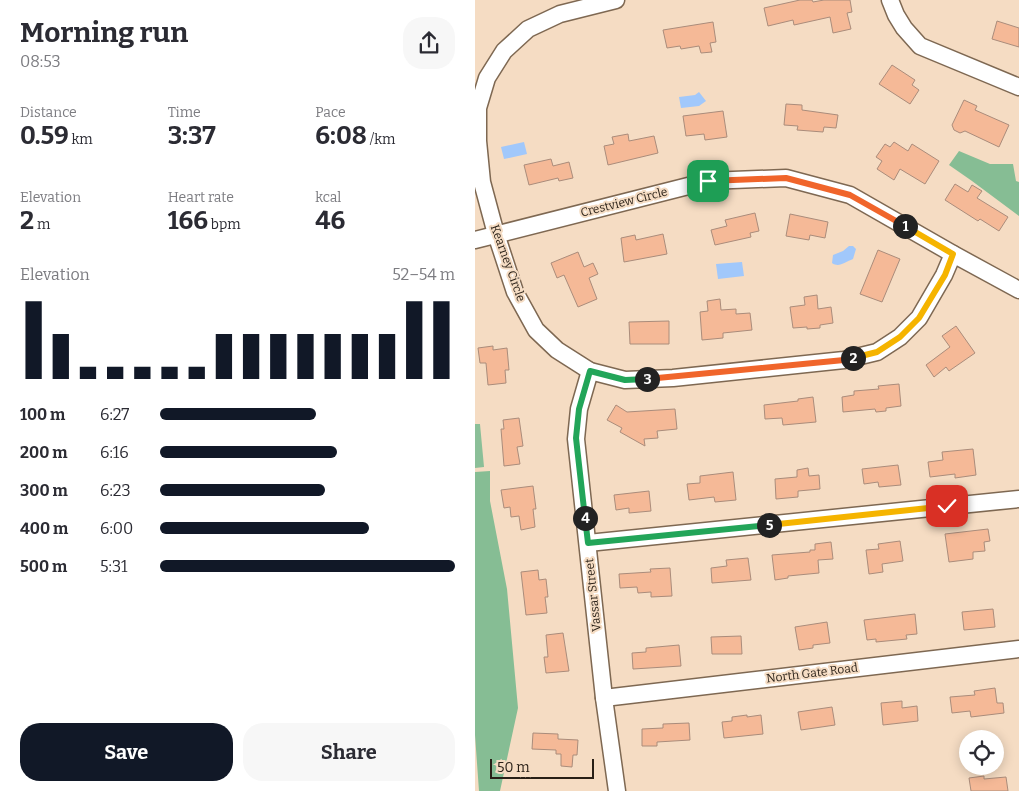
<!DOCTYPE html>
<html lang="en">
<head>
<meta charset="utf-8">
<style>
	:root { --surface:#fff; --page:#f7f7f7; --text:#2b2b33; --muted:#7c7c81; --accent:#111827 }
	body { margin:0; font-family:Bitter,serif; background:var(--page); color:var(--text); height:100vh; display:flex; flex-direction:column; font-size:19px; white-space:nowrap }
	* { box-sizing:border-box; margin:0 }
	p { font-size:16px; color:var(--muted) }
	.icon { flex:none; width:28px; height:28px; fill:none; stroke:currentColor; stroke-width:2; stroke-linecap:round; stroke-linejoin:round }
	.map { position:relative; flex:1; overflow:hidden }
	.sheet { display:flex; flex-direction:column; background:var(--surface); width:475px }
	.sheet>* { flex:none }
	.buttons { position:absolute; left:484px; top:730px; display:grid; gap:10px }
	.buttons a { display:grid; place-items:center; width:45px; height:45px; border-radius:50%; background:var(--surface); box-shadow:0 2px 12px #0003; font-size:25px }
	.scale { position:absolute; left:15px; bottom:12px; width:104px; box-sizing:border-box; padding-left:5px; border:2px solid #281f16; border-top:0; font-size:14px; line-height:18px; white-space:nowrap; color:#281f16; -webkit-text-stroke:4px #f5dcc3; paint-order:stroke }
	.pin { position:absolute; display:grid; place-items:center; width:42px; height:42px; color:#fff; margin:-21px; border-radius:10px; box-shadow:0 2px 8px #0006 }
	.km { position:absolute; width:25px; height:25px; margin:-12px; border-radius:50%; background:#222; color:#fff; font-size:14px; line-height:25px; text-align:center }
	.round { display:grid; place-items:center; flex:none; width:52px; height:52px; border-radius:20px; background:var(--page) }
	.overview { display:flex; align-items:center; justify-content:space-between; height:85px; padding:0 20px }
	h1 { font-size:28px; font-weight:700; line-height:38px }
	.figures { display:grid; grid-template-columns:repeat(3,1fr); gap:8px; height:85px; padding:5px 20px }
	.figures div { display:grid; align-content:center }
	.figures b { font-size:25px; font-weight:700 }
	.figures small { font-size:14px; font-weight:400 }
	.figures p { font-size:14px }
	.chart { height:140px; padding:10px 20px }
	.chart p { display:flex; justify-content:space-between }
	.chart svg { width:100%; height:90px; margin-top:5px; stroke:var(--accent); stroke-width:6 }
	.cta { display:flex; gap:10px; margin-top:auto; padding:10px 20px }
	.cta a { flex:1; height:58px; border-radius:20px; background:var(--accent); color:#fff; font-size:20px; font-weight:700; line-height:58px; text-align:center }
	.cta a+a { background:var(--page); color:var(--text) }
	ul { padding:0 20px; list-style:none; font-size:16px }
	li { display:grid; grid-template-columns:80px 60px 1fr; align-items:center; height:38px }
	li i { height:12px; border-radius:6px; background:var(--accent) }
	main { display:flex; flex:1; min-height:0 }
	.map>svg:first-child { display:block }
</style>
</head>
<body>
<main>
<section class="sheet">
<div class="overview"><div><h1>Morning run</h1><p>08:53</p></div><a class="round"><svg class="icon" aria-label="share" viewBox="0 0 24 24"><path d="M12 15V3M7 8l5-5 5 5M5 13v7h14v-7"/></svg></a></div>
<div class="figures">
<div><p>Distance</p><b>0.59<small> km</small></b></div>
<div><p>Time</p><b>3:37</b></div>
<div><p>Pace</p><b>6:08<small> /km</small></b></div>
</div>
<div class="figures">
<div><p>Elevation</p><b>2<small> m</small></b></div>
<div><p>Heart rate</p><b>166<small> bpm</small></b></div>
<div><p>kcal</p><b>46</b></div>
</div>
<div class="chart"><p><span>Elevation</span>52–54 m</p>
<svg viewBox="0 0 160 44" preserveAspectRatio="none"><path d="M5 44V6M15 44V22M25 44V38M35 44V38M45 44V38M55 44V38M65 44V38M75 44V22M85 44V22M95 44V22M105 44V22M115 44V22M125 44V22M135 44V22M145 44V6M155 44V6"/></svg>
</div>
<ul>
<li><b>100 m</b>6:27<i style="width:53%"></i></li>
<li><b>200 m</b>6:16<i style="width:60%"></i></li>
<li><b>300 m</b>6:23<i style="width:56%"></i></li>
<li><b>400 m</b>6:00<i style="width:71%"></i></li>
<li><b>500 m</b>5:31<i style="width:100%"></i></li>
</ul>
<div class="cta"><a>Save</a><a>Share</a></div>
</section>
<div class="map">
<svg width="544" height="791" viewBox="0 0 544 791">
	<rect width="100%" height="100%" fill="#f5dcc3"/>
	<path fill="#8bbf98" d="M0,424H5L9,467L0,468Z"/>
	<g fill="#86bd94">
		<path d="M484,151L515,164H538L541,181L544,182V216L497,181L474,165Z"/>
		<path d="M15,471V501L32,589L43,708L25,791H4L0,735V472Z"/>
	</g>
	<g fill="#a1c8fb">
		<path d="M224,92L231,101L224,106L206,108L204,97L220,95Z"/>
		<path d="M49,142L52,154L29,159L26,147Z"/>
		<path d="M374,246H378L381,249L378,259C370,262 364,268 357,263L358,255L368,251Z"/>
		<path d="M267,262L269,276L243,279L241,264Z"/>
	</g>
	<g fill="#f5b997" stroke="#aa8c7b">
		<path d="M325,0H337L338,2L349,0H375L377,12L372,13L376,29L358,33L355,17L319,25L318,20L293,26L289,8Z"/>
		<path d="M522,21L544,28V47L517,39Z"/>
		<path d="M238,22L241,42L235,43L237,52L226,53L224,46L206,49L205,46L192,48L188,30Z"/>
		<path d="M417,65L440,80L437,85L444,90L435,104L404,84Z"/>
		<path d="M489,100L502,106L500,110L534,125L524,147L490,131L485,133L479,130L477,125Z"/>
		<path d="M311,104L327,105V110L363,115L361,128L349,127L348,132L322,130L323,126L309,125Z"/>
		<path d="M248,111L252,137L230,140L229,134L211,136L208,116Z"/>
		<path d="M153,134L154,141L179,136L183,153L133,165L129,146L139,144L137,137Z"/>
		<path d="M419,142L433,151L437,144L464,161L450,184L425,169L419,180L402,169L407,161L401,157L410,144L415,147Z"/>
		<path d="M76,159L78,166L94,162L98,178L84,181L83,178L54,185L49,165Z"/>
		<path d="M480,184L493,192L497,185L507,191L502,198L533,217L524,231L505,219L503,221L470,200Z"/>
		<path d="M280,213L284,231L275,233L276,237L240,245L236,230L252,226L250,220Z"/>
		<path d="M315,214L353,222L350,238L335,235L334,240L311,236Z"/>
		<path d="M188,234L192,254L149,262L146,238L160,235L161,240Z"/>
		<path d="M403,250L425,259L407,302L385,294Z"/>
		<path d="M103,252L109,267L118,263L123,274L114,278L122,299L103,307L89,275L82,278L76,263Z"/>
		<path d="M342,295L343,309L356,307L358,323L345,325V328L332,329V327L318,328L315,307L330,305L329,297Z"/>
		<path d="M245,299L246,310L261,309V314L275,313L277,330L248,333V338L227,340L225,312L233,311L232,301Z"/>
		<path d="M194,321V344H155L154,322Z"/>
		<path d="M481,326L500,353L474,371L471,367L459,377L451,365L475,347L467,336Z"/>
		<path d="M18,346V350L32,348L34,370H30L31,383L13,385L11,363H5L3,348Z"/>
		<path d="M424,384L426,406L411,408V411L401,412L400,409L368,412L367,397L379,395V391L404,389L403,386Z"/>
		<path d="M338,397L341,422L308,425L307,418L290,419L289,405L323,401V399Z"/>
		<path d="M141,405L152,412L200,409L202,429L182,431L183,438L169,439L170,446L145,432L147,428L132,420Z"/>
		<path d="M44,418L48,446L42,447L45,464L29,466L26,429H29L28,420Z"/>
		<path d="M498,449L501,475L480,478V474L455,477L453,462L468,460L467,452Z"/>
		<path d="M423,465L426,485L404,487L403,482L389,484L387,469Z"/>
		<path d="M333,468L334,476L344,475L345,489L323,491V497L301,499L300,479L322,477V470Z"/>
		<path d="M258,472L261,500L240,502L239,497L214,500L212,484L225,483V476Z"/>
		<path d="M58,486L61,509H58L60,527L46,530L44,516L36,517L35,507L29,508L26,490Z"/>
		<path d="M174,491L176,511L154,513V508L141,510L139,495Z"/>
		<path d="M513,529L515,541L509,542L510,551L498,552V559L474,562L470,534Z"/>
		<path d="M425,541L428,561L407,564L408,572L394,574L391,550L404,549L403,544Z"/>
		<path d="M356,542L358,559L343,560L344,573L313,576V578L300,580L297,555L335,552V550H340V544Z"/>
		<path d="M273,558L276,580L237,583L236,568L252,566L251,560Z"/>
		<path d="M195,568L197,596L176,597V592L163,593L162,587L145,588L144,574L176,572L175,569Z"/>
		<path d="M63,570L64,580L71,579L73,597H70L72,613L51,615L46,572Z"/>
		<path d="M518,609L520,627L489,630L487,612Z"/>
		<path d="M440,614L442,634L431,635L432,639L401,642V639L392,640L389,620Z"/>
		<path d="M352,622L355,643L338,645V648L324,650L320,627Z"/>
		<path d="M88,633L94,671L71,673L69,657H73L71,635Z"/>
		<path d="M266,636L267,654H237L236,637Z"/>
		<path d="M204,645L206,666L158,669L157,653L171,652V648Z"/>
		<path d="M520,688L522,703H528L529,713L496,717L495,711L477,713L475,697L500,695L499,691Z"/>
		<path d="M427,701V708L442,706L443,721L408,725L406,703Z"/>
		<path d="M357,707L360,725L326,730L323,712Z"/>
		<path d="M272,715V717L286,715L288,734L249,738L247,722L257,721V717Z"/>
		<path d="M214,723L215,740L182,742V746H167V729L188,728V724Z"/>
		<path d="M58,733L83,734V739L103,740L102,755H98L97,767L86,766V754H81V750L57,749Z"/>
		<path d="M509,776V779L531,777L533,791H496L494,778Z"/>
	</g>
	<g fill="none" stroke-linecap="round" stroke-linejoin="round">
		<defs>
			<g id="street">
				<path d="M141,0L85,14L53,29L29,51L12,78L3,108V141L7,182L21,234L40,292L61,330L82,350L115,371L150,380L198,378L369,360L402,352L425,337L444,318L469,275L478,254"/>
				<path d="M415,0L421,15L429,28L445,46L544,87"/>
				<path d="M0,240L233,181L311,178L375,195L478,254L544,290"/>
				<path d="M115,371L104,409L101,439L129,698L142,791"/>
				<path d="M113,543L544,499"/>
				<path d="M129,698L544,649"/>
			</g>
		</defs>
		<use href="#street" stroke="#7e6852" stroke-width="19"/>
		<use href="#street" stroke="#fff" stroke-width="16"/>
	</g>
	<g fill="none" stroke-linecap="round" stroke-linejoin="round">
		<defs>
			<path id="split-1" d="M233,181L311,178L375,195L430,226"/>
			<path id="split-2" d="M378,358L402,352L425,337L444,318L470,275L478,254L430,226"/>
			<path id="split-3" d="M172,379L369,360L378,358"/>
			<path id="split-4" d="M110,518L101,438L104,409L115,371L150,380L172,379"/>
			<path id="split-5" d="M110,518L113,543L294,525"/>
			<path id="split-6" d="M294,525L472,506"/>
		</defs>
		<use href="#split-1" stroke="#fff" stroke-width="10"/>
		<use href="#split-2" stroke="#fff" stroke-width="10"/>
		<use href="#split-3" stroke="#fff" stroke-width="10"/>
		<use href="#split-4" stroke="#fff" stroke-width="10"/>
		<use href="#split-5" stroke="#fff" stroke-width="10"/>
		<use href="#split-6" stroke="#fff" stroke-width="10"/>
		<use href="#split-1" stroke="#f0652b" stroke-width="6"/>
		<use href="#split-2" stroke="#f5b400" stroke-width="6"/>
		<use href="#split-3" stroke="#f0652b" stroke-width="6"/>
		<use href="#split-4" stroke="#22a559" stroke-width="6"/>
		<use href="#split-5" stroke="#22a559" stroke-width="6"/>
		<use href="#split-6" stroke="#f5b400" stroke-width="6"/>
	</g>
	<g text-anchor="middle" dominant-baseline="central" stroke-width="4" stroke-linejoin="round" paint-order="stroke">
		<g font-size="12" fill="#281f16" stroke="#f5dcc3">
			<text transform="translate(149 202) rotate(-14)">Crestview Circle</text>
			<text transform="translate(33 263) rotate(70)">Kearney Circle</text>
			<text transform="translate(118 595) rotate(-96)">Vassar Street</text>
			<text transform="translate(337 673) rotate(-7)">North Gate Road</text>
		</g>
	</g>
</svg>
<div class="buttons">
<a><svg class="icon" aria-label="locate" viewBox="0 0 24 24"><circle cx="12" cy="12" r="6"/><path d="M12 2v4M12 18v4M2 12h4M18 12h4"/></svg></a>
</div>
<div class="scale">50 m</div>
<div class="pin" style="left:233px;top:181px;background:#1e9e55"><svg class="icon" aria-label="arrive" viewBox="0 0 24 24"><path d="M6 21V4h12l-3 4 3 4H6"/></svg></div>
<div class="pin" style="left:472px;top:506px;background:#d93025"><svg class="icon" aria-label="check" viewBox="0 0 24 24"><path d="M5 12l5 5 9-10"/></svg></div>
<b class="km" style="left:430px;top:226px">1</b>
<b class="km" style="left:378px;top:358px">2</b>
<b class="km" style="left:172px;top:379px">3</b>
<b class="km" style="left:110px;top:518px">4</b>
<b class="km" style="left:294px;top:525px">5</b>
</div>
</main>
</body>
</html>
